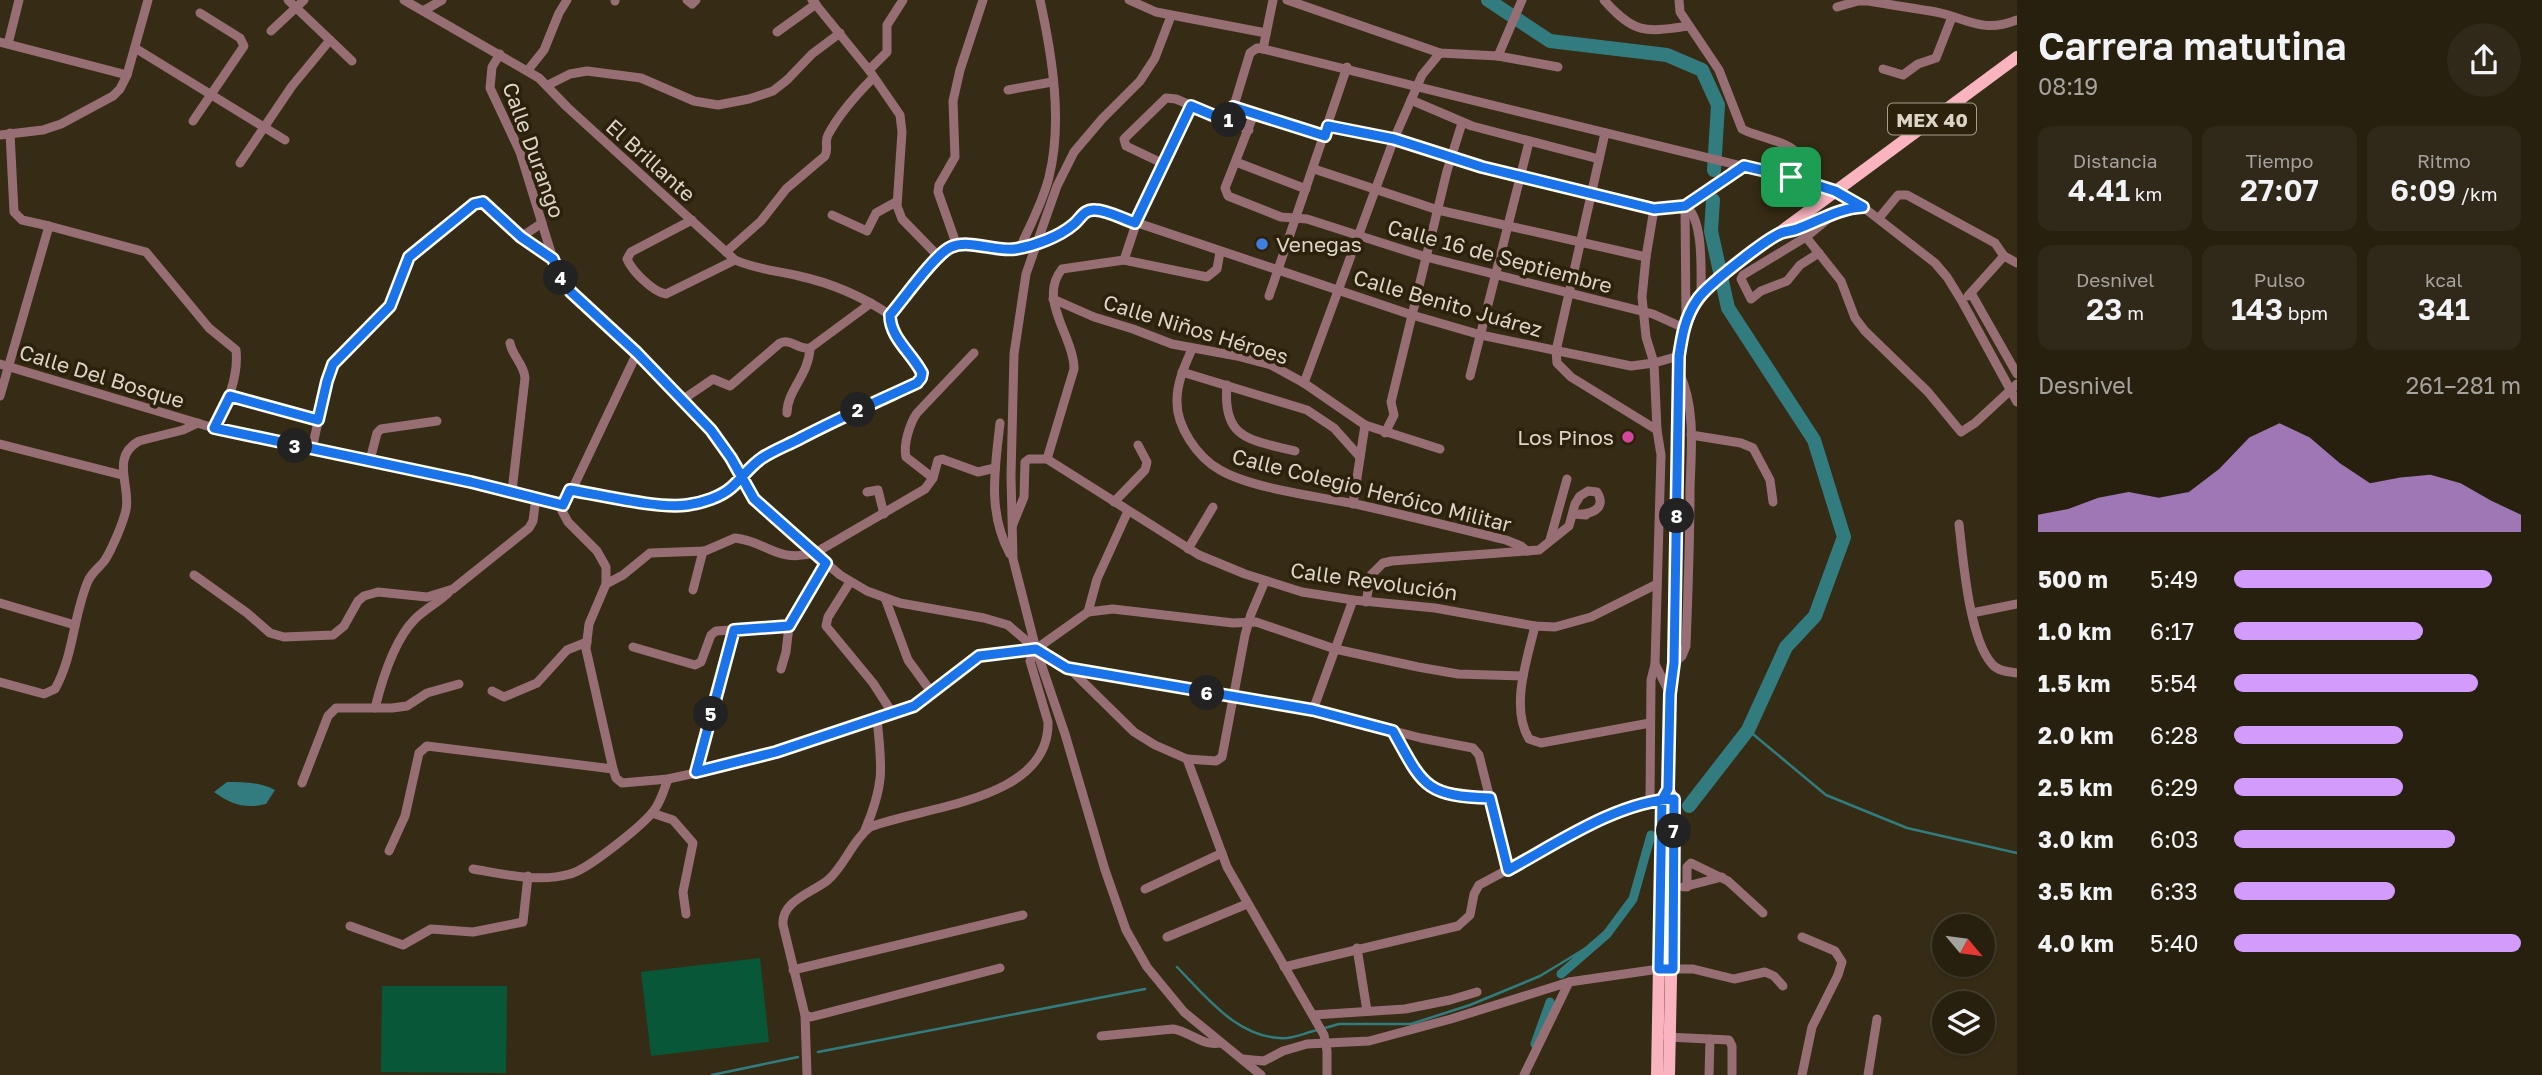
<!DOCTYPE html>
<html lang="es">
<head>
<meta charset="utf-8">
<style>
	:root { --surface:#28200f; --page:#302818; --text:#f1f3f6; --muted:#a5a39e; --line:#443e2f; --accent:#d39cfc }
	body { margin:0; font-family:"Golos Text",sans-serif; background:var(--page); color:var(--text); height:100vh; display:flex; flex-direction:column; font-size:26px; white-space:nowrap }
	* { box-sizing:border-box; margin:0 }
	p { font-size:23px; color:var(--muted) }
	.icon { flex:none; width:38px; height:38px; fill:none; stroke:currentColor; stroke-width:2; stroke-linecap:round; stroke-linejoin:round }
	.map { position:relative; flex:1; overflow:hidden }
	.sheet { display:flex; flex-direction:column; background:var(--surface); width:525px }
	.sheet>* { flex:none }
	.needle { width:46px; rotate:119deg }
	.tools { position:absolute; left:1932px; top:914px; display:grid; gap:14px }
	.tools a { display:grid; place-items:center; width:63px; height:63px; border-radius:50%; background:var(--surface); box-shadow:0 2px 5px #0004,0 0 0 2px var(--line); font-size:35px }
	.pin { position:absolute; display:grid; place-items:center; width:60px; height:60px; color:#fff; margin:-30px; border-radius:14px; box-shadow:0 4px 10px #0006 }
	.km { position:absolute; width:35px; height:35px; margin:-18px; border-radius:50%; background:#222; color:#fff; font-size:19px; line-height:35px; text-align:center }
	.round { display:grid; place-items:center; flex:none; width:74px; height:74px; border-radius:37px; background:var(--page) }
	.summary { display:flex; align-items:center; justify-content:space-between; height:119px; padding:0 21px }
	h1 { font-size:38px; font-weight:600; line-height:52px }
	.figures { display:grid; grid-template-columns:repeat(3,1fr); gap:10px; height:119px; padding:7px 21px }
	.figures div { display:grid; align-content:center; border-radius:14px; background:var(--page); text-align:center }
	.figures b { font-size:30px; font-weight:600 }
	.figures small { font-size:19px; font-weight:400 }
	.figures p { font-size:19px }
	.chart { height:196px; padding:14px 21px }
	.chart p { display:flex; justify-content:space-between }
	.chart svg { width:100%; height:126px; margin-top:7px; fill:var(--accent); opacity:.7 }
	ul { padding:0 21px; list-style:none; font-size:23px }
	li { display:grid; grid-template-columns:112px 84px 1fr; align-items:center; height:52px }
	li i { height:18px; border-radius:9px; background:var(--accent) }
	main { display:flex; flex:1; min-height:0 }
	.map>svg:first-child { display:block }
</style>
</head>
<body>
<main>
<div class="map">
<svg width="2017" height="1075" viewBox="0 0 2017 1075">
	<rect width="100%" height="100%" fill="#362b14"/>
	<g fill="#095739">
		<path d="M760,958L769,1042L651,1056L641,972Z"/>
		<path d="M382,986H507L506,1073L381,1072Z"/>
	</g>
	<path fill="#327c7f" d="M227,782C244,782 260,782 275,790L266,804C245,809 232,805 214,792Z"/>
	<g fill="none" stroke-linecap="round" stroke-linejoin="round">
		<g stroke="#327c7f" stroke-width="2.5">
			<path d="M1748,730L1826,795L1907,828L2017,853"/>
			<path d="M1177,967C1206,997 1240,1041 1287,1038C1297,1037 1308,1032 1318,1030"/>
			<path d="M1325,1028L1339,1024H1411L1470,1005L1540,976L1601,939"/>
			<path d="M818,1052L1145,989"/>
			<path d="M712,1075L798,1057"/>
		</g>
		<g stroke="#327c7f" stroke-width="9">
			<path d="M1561,974L1607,934L1633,899L1651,835"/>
			<path d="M1535,1044L1550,1002"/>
		</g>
		<g stroke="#327c7f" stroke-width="14">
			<path d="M1488,0L1550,41L1667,55L1702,70L1718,105L1714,170"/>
			<path d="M1689,806L1748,730L1786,647L1815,616L1844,537L1814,440L1728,308L1711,231L1713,200"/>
		</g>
		<g stroke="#986e75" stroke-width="9">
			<path d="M288,0L352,61"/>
			<path d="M404,0L539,78L567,107L735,260C755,269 778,271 799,276C831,283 863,297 890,315"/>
			<path d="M615,0V1"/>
			<path d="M687,0L692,4L696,0"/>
			<path d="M812,0L869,70L900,115L902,132L897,206L902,219L939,257"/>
			<path d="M1129,0L1156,12L1266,33"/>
			<path d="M1287,0L1440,53L1498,56L1558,67"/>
			<path d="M1604,0C1635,35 1646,32 1689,26"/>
			<path d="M1679,0L1680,12L1719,70L1742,129C1753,136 1796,143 1797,155C1798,162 1793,171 1791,177"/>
			<path d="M1837,7L1858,1H1869C1891,5 1913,8 1936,12C1967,18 1982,34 2017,20"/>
			<path d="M423,11L442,0"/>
			<path d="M1171,16L1155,58L1140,81L1102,119L1074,152L1057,186L1026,274L1014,354L1011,476L1013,559L1036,649L1065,734L1105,870L1126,930L1147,967L1184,1012L1261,1075"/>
			<path d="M271,31L304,0"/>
			<path d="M777,32L816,4"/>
			<path d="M0,42L127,75"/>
			<path d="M8,44L19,0"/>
			<path d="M135,48L285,140"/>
			<path d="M1263,49L1273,0"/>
			<path d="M500,54L492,67L490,88L520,152L553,259L560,277L571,292L637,353L711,430L731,458L748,492L761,507L840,575L867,591L900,603L984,618L1008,625L1036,649L1074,673L1134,732L1155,745L1187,759L1227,867L1324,1035L1327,1051V1075"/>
			<path d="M1498,56L1522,0"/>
			<path d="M1883,69L1903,75L1918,64L1936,58L1952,17"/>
			<path d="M528,70L544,50L559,13L567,0"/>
			<path d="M869,70L887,52V25L903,0"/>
			<path d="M548,85L570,74L587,71L641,78L694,101L718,105L749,99L773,91L787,80L812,54L840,33"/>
			<path d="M1008,90L1052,82"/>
			<path d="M1411,100L1472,126L1599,159"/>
			<path d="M1233,108L1325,136"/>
			<path d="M1254,114L1225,188L1228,196L1281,217L1307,219L1426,257L1653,314L1684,328"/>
			<path d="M193,121L244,46L240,38L200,13"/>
			<path d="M1229,122L1250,53L1257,48L1263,49L1815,184L1863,207L1935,263L1947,277L1963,303L2017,402"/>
			<path d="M1328,126L1394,139L1482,167L1654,209L1685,206L1744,166"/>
			<path d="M1605,133L1556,351L1557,363L1571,377L1657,430"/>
			<path d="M0,135L43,130L61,124L113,96L120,89L127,75L148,0"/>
			<path d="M1236,162L1306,189"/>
			<path d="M240,163L292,86L330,40"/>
			<path d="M1164,164L1126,146L1124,139L1166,98L1176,99L1249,130"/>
			<path d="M1314,169L1438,210L1646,257"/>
			<path d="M1685,206L1686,319"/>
			<path d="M1685,206C1704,217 1701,273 1701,294"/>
			<path d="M832,215L867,231L876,213L896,202"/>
			<path d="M1879,218L1898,195H1907L1995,243L2004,256L2017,263"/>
			<path d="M692,220L631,252L627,259C632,271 653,292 666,294L735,260"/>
			<path d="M49,226L146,252L209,328L236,350C239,377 227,405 214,428"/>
			<path d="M1782,233C1810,228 1833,209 1862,207"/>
			<path d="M521,237L542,223"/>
			<path d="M1806,237L1841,281L1855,318L1865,331L1928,392L1961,432L1975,423L2017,384"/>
			<path d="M957,246L938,192L939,185L955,157L953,101L960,70L983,0"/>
			<path d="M1020,248C1030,225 1043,202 1049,177C1063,121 1052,55 1040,0"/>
			<path d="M726,252L761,221L786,189L825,156C829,148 824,142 828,135C839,114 857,94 873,78"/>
			<path d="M1819,253L1800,265L1787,281L1761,291L1751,299L1741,279L1743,275L1806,237L1835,213"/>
			<path d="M1124,260L1139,215L1191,106"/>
			<path d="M1971,293L2017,374"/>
			<path d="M1269,296L1347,67"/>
			<path d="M1968,296L2004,256"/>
			<path d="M1053,299L1094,317L1133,329L1172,344L1237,356L1271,365L1304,383L1365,425L1440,449"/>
			<path d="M890,315L939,257L950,248L965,245L1010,249L1020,248L1063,232L1076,223L1086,211L1096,209L1412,315L1481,335L1631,366L1654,363L1679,356"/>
			<path d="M510,343C512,356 524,364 525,378L512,491"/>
			<path d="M1192,349C1185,365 1177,382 1177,400C1176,426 1197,457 1220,470C1253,489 1321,497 1360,505C1409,516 1457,528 1506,540L1521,546L1527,551"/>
			<path d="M637,353L562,511L568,522L597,551L606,567V584L589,624L586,649L613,769L616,778L622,783L668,779L741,763L905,709L923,701L979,656L1036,649L1088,612L1113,609L1233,623L1256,622L1335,649L1418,667L1458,674L1523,676"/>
			<path d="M0,364L214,428L471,482L563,505"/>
			<path d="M1182,372L1307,410L1334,428L1360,457"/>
			<path d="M1470,376L1529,142"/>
			<path d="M1304,383L1394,139L1422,75L1440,53"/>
			<path d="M1227,385C1222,440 1251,440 1295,451"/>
			<path d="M0,396L49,226L22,220L14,212L10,133"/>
			<path d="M230,396L319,420"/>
			<path d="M682,400L713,379L730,386L780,343C791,338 798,350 810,348L871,303"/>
			<path d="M787,413C787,390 809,375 810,348"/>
			<path d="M1000,423C995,469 987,512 1010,554"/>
			<path d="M1385,433L1394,415L1391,402L1447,171L1462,123"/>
			<path d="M1691,435L1741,443L1753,448L1770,480L1773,502"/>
			<path d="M0,444L122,475"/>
			<path d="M312,449L327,381L338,357L390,306L409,257L473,204L483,202L521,237L553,259"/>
			<path d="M1047,459L1074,369C1074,336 1037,300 1062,269L1124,260L1207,277L1217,269L1220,252"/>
			<path d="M370,460L377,433L381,429L437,421"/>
			<path d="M933,478L906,457C903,444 910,423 917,413L974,353"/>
			<path d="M570,490L666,505H690L701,502L729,490L747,470L763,457L834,421L917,383L921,378C922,356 890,341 890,315"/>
			<path d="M867,492L878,490L884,514"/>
			<path d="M1114,502L1145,470L1147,462L1138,445"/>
			<path d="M1353,504L1365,425"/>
			<path d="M1013,524L1024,497L1025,462L1029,459H1047L1199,555L1245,574L1302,592L1353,600L1435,608L1535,626L1555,627L1591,617L1657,584"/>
			<path d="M1959,524C1963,558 1969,639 1992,664C1998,671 2008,672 2017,673"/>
			<path d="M1550,540L1567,479"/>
			<path d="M1188,549L1213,507"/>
			<path d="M194,575L247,613L270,633L284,637L333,635L344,626L358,601L364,596L378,592L427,597L453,589L529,528L533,521L536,497"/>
			<path d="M850,582L828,617L826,626L873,683L893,714"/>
			<path d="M606,584L623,575L650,553L705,551L735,538C769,542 775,563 815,553L925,489L933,478L938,460L942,459L978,472L995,468"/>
			<path d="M693,590L703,551"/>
			<path d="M885,598L908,660L932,693"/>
			<path d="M1366,602L1371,575L1383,563L1392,561L1539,550L1569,526L1575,504L1580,496L1588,491L1597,492C1608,510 1589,515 1574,514L1586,515"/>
			<path d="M0,603L75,625"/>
			<path d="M1088,612L1097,579L1128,511"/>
			<path d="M1972,613L2017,604"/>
			<path d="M1535,626C1527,660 1510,707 1529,739L1541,743L1650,723"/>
			<path d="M633,647L695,665L701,662L711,635L716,631L789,626"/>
			<path d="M1674,663L1682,656L1686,646C1688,594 1690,542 1690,490C1691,451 1696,410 1680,374"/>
			<path d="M1655,664L1670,694"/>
			<path d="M781,669L786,652L789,626L826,563"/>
			<path d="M1068,669L1313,710L1421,738L1473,748L1479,755L1508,870"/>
			<path d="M0,682L44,694L55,689C74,655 73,616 88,581C92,572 100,567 105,560C112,549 123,523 126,510C131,486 110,457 139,441L183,430L198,423"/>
			<path d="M492,691L504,697L537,683L567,650L587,642"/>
			<path d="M375,708C382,680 394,640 415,619C425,609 439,602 449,592"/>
			<path d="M1313,710L1353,600"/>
			<path d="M1393,731C1423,785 1424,796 1490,798"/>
			<path d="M1187,759L1216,761L1222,757L1245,635L1251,614L1265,581"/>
			<path d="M696,773L734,630"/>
			<path d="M302,783L328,716L336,708H392L407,706L427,693L459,684"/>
			<path d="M1650,802L1651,680L1655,664L1661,455L1657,430L1654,363L1646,337L1642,297L1646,257L1654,209"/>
			<path d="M652,813L673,820L693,843L683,892L686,914"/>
			<path d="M865,830C885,783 882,767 877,719"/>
			<path d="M389,851L405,816L419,753L427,746L613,769"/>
			<path d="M473,869C503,874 539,883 570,874C587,870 645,824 655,809C662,799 664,789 668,779"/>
			<path d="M1683,887L1722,877"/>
			<path d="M1687,887V867L1691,863L1728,881L1763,913"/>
			<path d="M1145,889L1222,853"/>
			<path d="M350,926L403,945L431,929L473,932L523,922L528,876"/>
			<path d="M1167,937L1247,904"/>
			<path d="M1357,948L1367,1011"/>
			<path d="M1284,967L1458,926L1470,915L1474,894L1479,885L1595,823L1654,801"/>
			<path d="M793,970L1023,915"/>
			<path d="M805,1015L811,1017L1000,968"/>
			<path d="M1313,1015L1405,1009L1450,1000L1477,992"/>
			<path d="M1101,1036L1173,1029C1191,1032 1201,1046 1220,1043"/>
			<path d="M1667,1037L1729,1040L1732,1046V1075"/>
			<path d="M1242,1059L1264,1061L1283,1051L1307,1044L1369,1041L1451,1019L1569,982L1659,969H1693L1734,979L1765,972L1774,976L1783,986"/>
			<path d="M807,1075L805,1015L783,925C781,901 812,893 828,880C845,865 852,841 870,827C924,806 1050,801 1048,722L1030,661L1036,649"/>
			<path d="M1524,1075L1569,982"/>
			<path d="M1709,1075L1710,1039"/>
			<path d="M1802,1075L1812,1027L1838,975L1842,962L1835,951L1802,937"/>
			<path d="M1868,1075L1877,1019"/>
		</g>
		<g stroke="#f9b4c0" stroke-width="12">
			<path d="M1668,789L1673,799L1674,835L1669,1075"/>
			<path d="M1657,1075L1662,800L1668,789L1670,694L1674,663L1679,356C1685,314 1696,296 1729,270L2017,57"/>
		</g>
	</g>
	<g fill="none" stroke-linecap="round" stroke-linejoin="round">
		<defs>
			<path id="route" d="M1791,177L1744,166L1685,206L1654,209L1482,167L1394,139L1328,126L1325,136L1233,107L1229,122L1191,106L1135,223C1123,219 1107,210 1095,210C1084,209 1081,218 1074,224C1059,237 1034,246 1015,249C995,252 970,239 951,247C935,254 903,300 890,315C890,338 912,353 922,373L921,378L917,383C878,401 839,418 801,438C788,445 774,450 762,458C750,466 742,478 732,487C721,497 702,503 687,505C657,509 602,495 570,490L563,505L471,482L214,428L230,396L318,420L327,381L333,364L390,306L409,257L474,204L483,202L521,237L553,259L560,277L571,292L637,353L711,430L731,458L754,499L826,563L789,626L734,630L696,772L776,752L914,706L979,656L1036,649L1067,668L1313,710L1393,731C1423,785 1424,796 1490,798L1508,870C1556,844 1618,801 1674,799L1673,969H1659L1662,800L1668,789L1670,694L1674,663L1679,356C1682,336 1685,317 1697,300C1706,286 1766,239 1781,233C1786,231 1792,231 1797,229C1819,221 1839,208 1863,207L1835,191L1791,177"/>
		</defs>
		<use href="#route" stroke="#fff" stroke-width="14"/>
		<use href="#route" stroke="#1a73e8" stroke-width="9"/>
	</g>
	<circle fill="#3f7fe0" stroke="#2c210a" stroke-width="2.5" cx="1262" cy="244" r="7"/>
	<circle fill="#d1479c" stroke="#2c210a" stroke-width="2.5" cx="1628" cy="437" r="7"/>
	<g text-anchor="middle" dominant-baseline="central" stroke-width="7" stroke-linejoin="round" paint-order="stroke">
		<rect fill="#2c210a" stroke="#a79f8e" stroke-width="2" x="1888" y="103.5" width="88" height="31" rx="5"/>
		<g font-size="19" font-weight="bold" fill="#dcd5c7">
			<text x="1932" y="119">MEX 40</text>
		</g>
		<g font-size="21" fill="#dcd5c7" stroke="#2c210a">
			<text transform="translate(534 150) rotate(70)">Calle Durango</text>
			<text transform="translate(651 160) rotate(42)">El Brillante</text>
			<text transform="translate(1500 256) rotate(15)">Calle 16 de Septiembre</text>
			<text transform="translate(1448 303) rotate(16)">Calle Benito Juárez</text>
			<text transform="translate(1196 329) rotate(17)">Calle Niños Héroes</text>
			<text transform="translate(102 376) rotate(17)">Calle Del Bosque</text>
			<text transform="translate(1372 490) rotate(14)">Calle Colegio Heróico Militar</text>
			<text transform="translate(1374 581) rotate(8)">Calle Revolución</text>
		</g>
		<g font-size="21" fill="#dcd5c7" stroke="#2c210a" text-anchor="start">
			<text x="1276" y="244">Venegas</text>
			<text x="1614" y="437" text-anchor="end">Los Pinos</text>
		</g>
	</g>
</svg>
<div class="tools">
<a><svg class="needle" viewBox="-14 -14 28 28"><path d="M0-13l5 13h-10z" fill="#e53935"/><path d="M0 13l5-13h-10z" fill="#a5a39e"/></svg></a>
<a><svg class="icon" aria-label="layers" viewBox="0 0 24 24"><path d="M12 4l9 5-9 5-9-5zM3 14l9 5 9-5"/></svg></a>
</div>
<div class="pin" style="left:1791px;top:177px;background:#1e9e55"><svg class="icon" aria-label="arrive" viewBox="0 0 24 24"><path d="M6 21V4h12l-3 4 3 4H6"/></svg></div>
<b class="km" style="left:1229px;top:120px">1</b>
<b class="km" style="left:858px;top:410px">2</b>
<b class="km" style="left:295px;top:446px">3</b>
<b class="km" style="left:561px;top:278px">4</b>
<b class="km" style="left:711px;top:714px">5</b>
<b class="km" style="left:1207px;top:693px">6</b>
<b class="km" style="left:1674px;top:831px">7</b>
<b class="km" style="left:1677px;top:516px">8</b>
</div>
<section class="sheet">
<div class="summary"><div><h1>Carrera matutina</h1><p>08:19</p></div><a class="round"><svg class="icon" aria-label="share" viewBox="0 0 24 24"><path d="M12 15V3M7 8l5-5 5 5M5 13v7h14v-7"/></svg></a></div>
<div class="figures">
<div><p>Distancia</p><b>4.41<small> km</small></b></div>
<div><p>Tiempo</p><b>27:07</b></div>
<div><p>Ritmo</p><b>6:09<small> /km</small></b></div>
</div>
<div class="figures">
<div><p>Desnivel</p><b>23<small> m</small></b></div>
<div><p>Pulso</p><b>143<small> bpm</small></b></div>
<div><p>kcal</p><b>341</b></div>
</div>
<div class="chart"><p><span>Desnivel</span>261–281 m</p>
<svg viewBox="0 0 160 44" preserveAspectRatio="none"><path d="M0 44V38L10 36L20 32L30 30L40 32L50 30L60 22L70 11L80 6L90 11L100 20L110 27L120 25L130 24L140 27L150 33L160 38V44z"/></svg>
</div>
<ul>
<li><b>500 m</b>5:49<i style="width:90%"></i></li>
<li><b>1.0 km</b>6:17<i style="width:66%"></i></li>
<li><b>1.5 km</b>5:54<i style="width:85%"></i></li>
<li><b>2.0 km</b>6:28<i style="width:59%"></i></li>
<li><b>2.5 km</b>6:29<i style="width:59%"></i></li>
<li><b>3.0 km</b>6:03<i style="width:77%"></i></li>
<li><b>3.5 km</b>6:33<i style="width:56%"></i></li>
<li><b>4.0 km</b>5:40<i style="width:100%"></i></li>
</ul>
</section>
</main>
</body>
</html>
